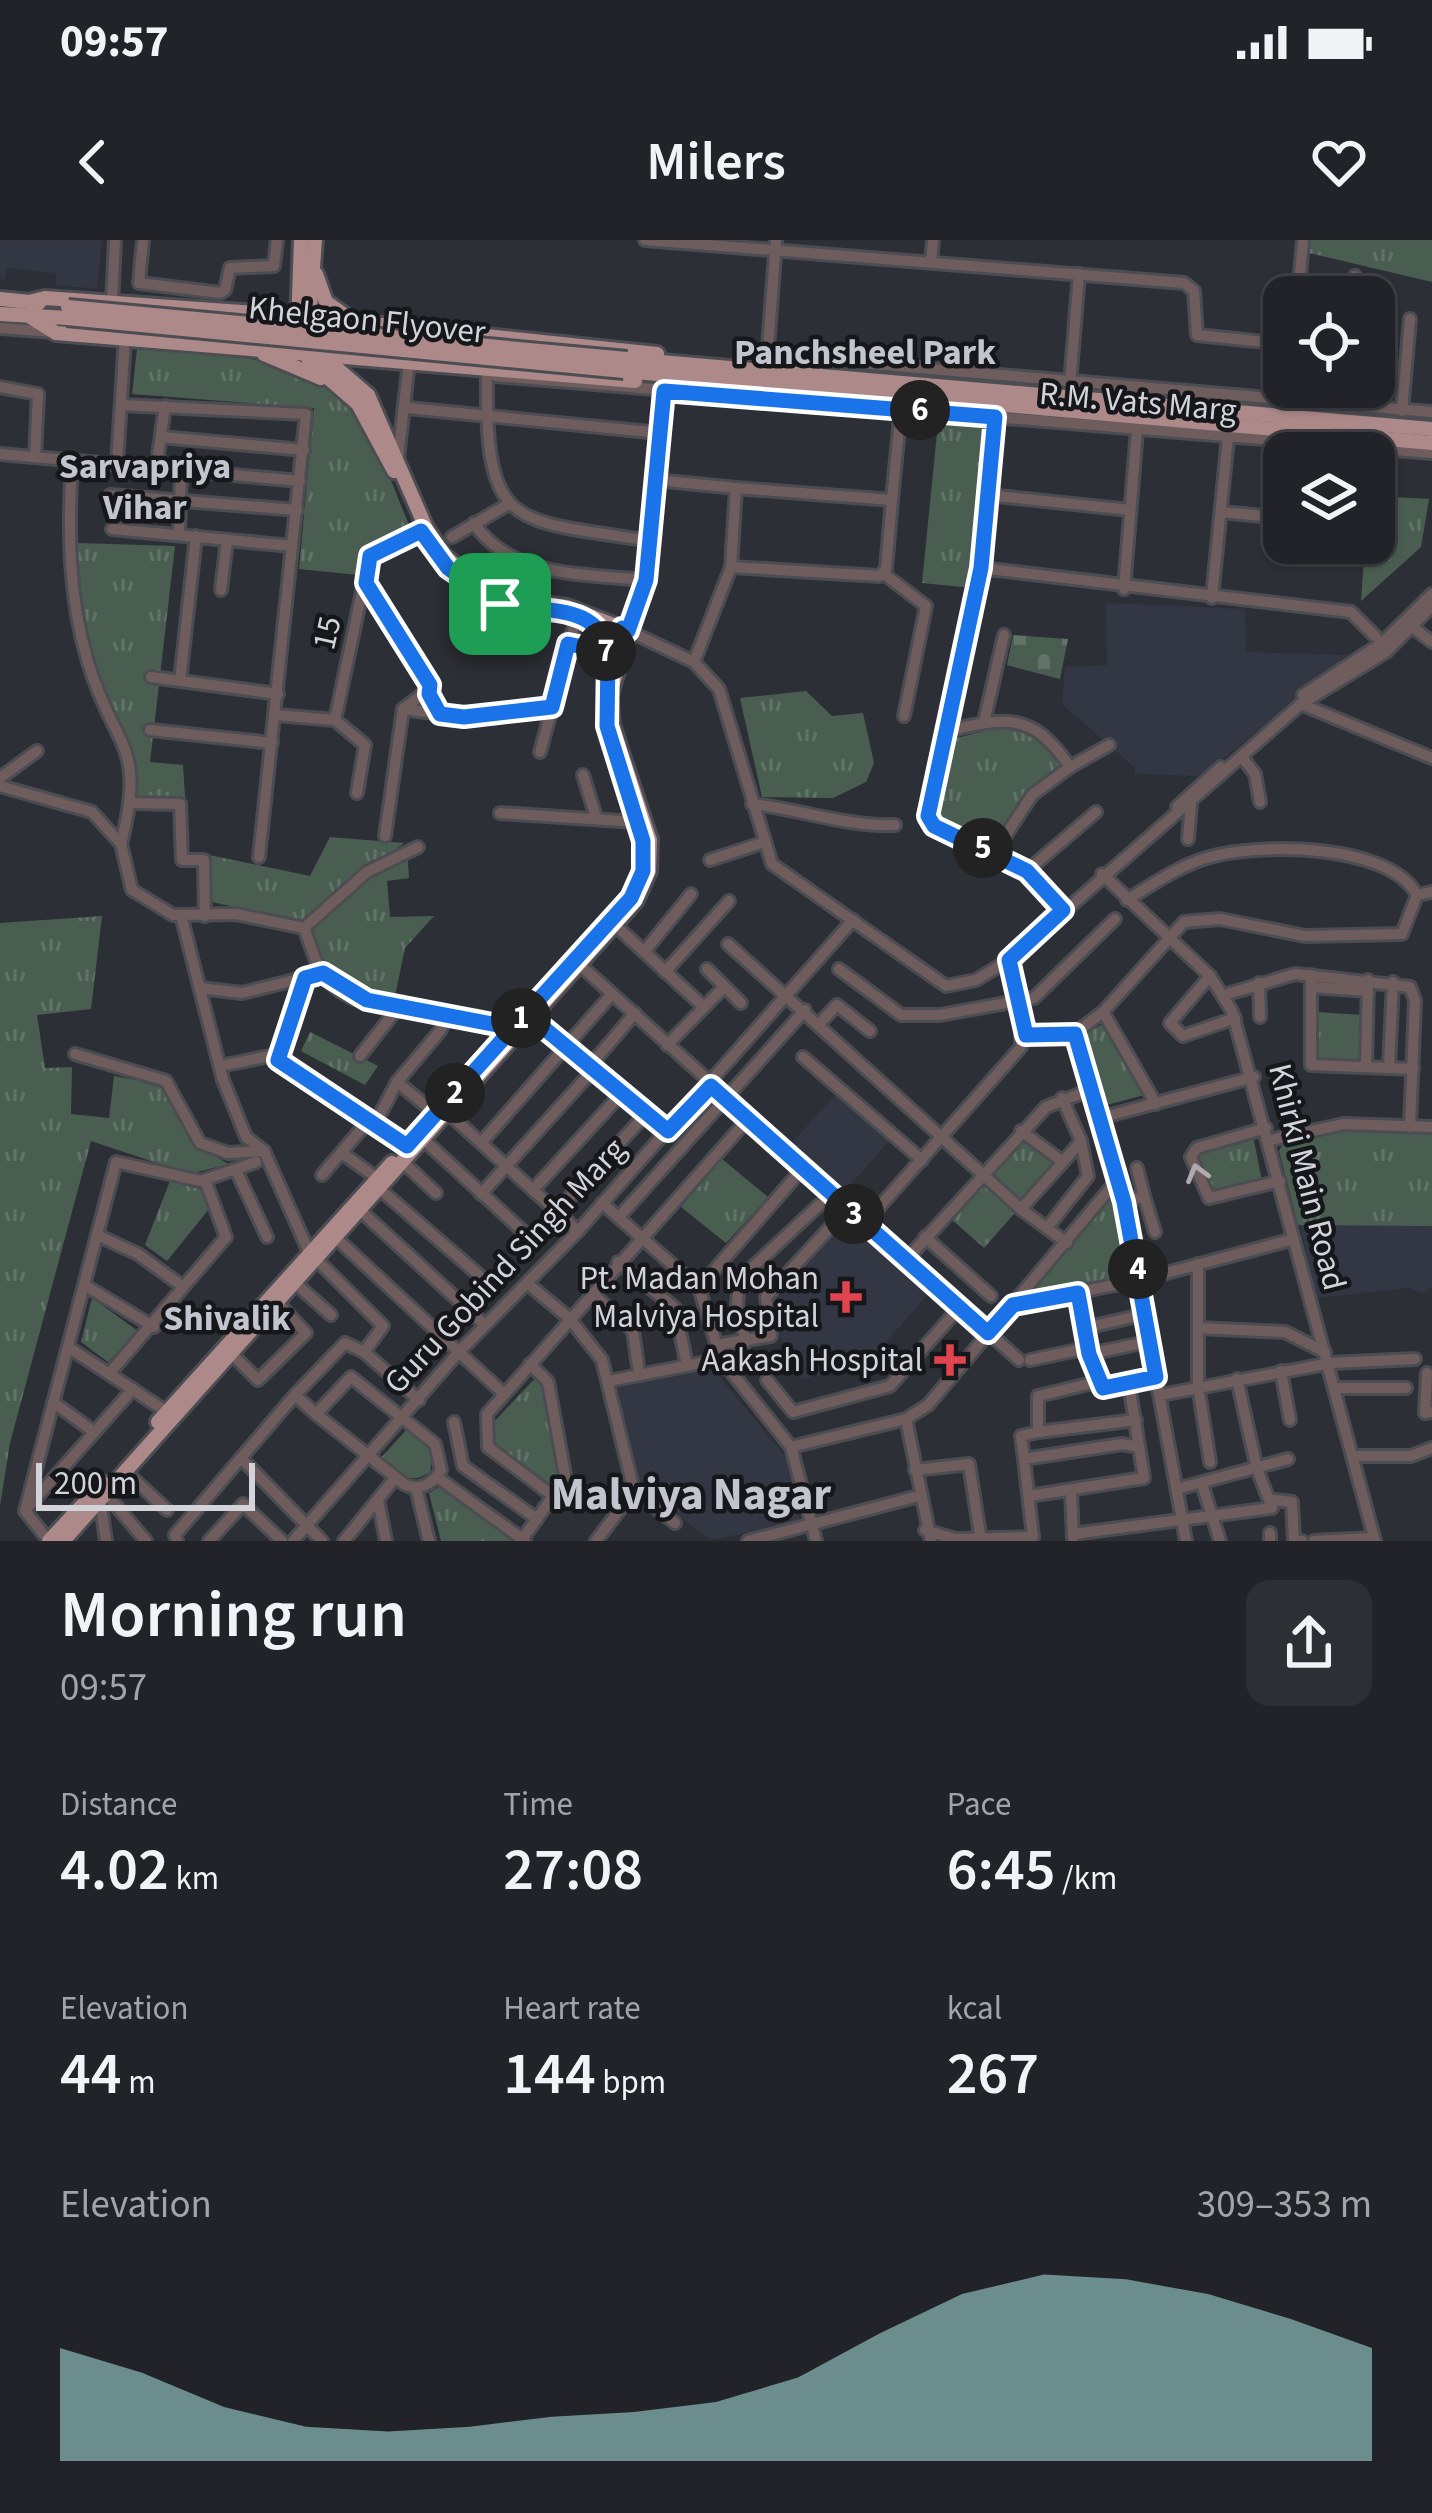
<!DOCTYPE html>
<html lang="en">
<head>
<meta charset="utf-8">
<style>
	:root { --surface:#222328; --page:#2e2f34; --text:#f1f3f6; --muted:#a2a4a8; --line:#3f4045; --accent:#8bbbb9 }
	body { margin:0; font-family:"Source Sans 3",sans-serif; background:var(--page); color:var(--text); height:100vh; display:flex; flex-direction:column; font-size:45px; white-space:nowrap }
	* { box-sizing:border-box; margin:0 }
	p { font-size:39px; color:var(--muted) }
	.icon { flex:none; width:66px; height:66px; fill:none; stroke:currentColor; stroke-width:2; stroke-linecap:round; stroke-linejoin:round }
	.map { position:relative; height:1301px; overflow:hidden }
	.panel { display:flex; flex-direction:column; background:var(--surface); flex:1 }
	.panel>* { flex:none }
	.controls { position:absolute; left:1263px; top:36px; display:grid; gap:24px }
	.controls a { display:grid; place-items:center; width:132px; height:132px; border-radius:24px; background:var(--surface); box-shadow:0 3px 9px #0004,0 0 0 3px var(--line); font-size:60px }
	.scale { position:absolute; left:36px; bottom:30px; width:219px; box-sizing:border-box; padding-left:12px; border:6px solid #d3d4d9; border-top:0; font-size:33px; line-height:42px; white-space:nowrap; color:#d3d4d9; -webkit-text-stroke:9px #16171a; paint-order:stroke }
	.pin { position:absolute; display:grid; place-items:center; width:102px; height:102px; color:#fff; margin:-51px; border-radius:24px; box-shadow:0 6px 18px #0006 }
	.km { position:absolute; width:60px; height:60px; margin:-30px; border-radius:50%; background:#222; color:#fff; font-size:33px; line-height:60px; text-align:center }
	.round { display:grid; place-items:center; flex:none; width:126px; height:126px; border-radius:24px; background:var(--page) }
	.overview { display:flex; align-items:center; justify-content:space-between; height:204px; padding:0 60px }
	h1 { font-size:66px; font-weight:600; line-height:90px }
	.metrics { display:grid; grid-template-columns:repeat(3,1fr); gap:18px; height:204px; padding:12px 60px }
	.metrics div { display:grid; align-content:center }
	.metrics b { font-size:60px; font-weight:600 }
	.metrics small { font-size:33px; font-weight:400 }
	.metrics p { font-size:33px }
	.chart { height:336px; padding:24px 60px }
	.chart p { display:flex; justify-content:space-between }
	.chart svg { width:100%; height:216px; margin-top:12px; fill:var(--accent); opacity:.7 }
	.status { display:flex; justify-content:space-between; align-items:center; height:84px; padding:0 60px; background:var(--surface); direction:ltr }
	.status svg { height:33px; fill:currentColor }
	header { display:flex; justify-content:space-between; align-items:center; height:156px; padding:0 60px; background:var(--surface); font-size:54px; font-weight:600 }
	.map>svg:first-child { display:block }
</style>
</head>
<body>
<div class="status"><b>09:57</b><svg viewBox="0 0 49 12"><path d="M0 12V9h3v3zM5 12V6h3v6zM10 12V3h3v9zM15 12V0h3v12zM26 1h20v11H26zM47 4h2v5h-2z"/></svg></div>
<header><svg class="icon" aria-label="back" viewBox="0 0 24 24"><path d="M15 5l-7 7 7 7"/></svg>Milers<svg class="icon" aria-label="heart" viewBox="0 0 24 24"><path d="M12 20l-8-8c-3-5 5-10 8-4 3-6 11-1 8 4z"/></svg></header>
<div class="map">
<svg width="1432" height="1301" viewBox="0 0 1432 1301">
	<defs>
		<pattern id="cemetery-stones" width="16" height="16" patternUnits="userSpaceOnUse" patternTransform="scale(3)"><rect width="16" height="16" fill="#495e51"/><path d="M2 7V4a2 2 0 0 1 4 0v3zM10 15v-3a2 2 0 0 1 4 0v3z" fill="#627469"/></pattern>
		<pattern id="park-tufts" width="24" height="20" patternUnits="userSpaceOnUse" patternTransform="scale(3)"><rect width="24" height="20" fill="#495e51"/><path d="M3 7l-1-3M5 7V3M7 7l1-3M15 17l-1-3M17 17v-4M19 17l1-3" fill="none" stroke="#627469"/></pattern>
	</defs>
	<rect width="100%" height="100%" fill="#2d2f36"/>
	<g fill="#333643">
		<path d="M0,0H102L97,49L56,45V33L7,28L5,40L0,39Z"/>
		<path d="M1106,363L1245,369L1246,412L1351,415L1202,536L1135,534V528L1062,464L1065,427L1107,425Z"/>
		<path d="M838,852L890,900L845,951L789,906Z"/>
		<path d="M1432,894V1047L1423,1053L1409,1048L1316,1058L1282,905Z"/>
		<path d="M844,976L929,1053L865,1126L801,1139L763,1061Z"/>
		<path d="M710,1125L788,1220L800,1282L711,1300L636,1244L618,1148Z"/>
	</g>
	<path fill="url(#cemetery-stones)" d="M1013,395L1068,399L1060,439L1007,425Z"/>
	<g fill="url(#park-tufts)">
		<path d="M1306,0H1432V42L1305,12Z"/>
		<path d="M137,109C215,115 306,110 359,179C382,209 395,254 411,289L368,305L359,335L299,329L314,168L132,154Z"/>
		<path d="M938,183L988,188L973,348L922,343Z"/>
		<path d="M1374,256L1429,259L1421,307L1361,361L1365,303H1374Z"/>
		<path d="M77,303L175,306L150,522L183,525L186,572L131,570L134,545L88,422L70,306Z"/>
		<path d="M806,451L832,476L863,473L874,523L866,542L833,558L762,557L740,458Z"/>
		<path d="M1015,483L1047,502L1061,523L1026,556L989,606L947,585L935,565L949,500Z"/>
		<path d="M330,597L404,603L384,619L407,610L409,638L387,641L390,677L434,676L405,708L394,761L408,771C335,748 336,752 303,683L208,661L209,615L310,636Z"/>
		<path d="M102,676L91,769L37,775L45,828L72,827L71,874L109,878L114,836L163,845L197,905L228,924L190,934L91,901L10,1203L0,1266V683Z"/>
		<path d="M1317,772L1363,775L1361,822L1315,820Z"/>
		<path d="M1103,784L1144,855L1103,866L1080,796Z"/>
		<path d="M310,792L378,826L365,845L301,811Z"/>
		<path d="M1330,891L1432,894V986L1298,985L1279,911L1282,905Z"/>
		<path d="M1024,896L1057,925L984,1008L950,978Z"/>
		<path d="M1253,896L1262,941L1208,957L1197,913Z"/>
		<path d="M722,919L768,957L726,1003L681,967Z"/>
		<path d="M170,941L200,949L209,969L167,1021L145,1005Z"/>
		<path d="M1115,951L1134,1035L1028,1058Z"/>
		<path d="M92,1058L138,1091L108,1122L81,1102Z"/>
		<path d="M539,1134L553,1144L571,1241L561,1253L497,1210L492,1184Z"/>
		<path d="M408,1188L433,1212L430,1232C409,1247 396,1232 380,1219Z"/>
		<path d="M442,1245L523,1301H441L429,1253Z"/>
	</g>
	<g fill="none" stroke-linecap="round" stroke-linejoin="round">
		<defs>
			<g id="minor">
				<path d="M143,0L139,43L220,53L225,50L230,28L274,26L277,0"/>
				<path d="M645,0L1184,43L1194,51L1197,95L1284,104"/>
				<path d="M931,22L933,0"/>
				<path d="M1298,57L1303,0"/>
				<path d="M1353,57L1355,36"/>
				<path d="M112,63L115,0"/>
				<path d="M0,88L53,92"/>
				<path d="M767,115L1432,172"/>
				<path d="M767,122L776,0"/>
				<path d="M487,135C485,292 512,279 651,301"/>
				<path d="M496,136L1432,213"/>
				<path d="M1070,144L1079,34"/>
				<path d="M0,147L38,154L35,217"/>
				<path d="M664,151L651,301L629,391L694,422L719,449L772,624L946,746L976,740L1009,720L1301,464L1386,412L1432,366"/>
				<path d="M121,165L306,174L259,617"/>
				<path d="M1342,166L1344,147"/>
				<path d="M408,168L660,193"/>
				<path d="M1402,171L1410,79"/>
				<path d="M995,175L981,328L928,576L934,586L1027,631L1063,670"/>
				<path d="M161,197L304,210"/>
				<path d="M0,214L300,241"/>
				<path d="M398,218L409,122"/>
				<path d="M72,221C68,289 68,355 88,422C114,510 147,501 121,604"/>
				<path d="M117,224L125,97"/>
				<path d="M156,230L165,166"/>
				<path d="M656,240L736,248"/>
				<path d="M110,255L297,270"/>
				<path d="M988,255L1130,270"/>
				<path d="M1221,272L1284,278"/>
				<path d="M474,283C509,338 587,334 646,340"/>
				<path d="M112,289L292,306"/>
				<path d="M179,293L181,232"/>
				<path d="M452,297L507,265"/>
				<path d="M731,327L880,336L886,329L892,260"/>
				<path d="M981,328L1351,372L1376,397"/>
				<path d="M884,334L926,366L904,476"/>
				<path d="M366,343L431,448L403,469L385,596"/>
				<path d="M1124,349L1137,190"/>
				<path d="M221,350L227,300"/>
				<path d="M1212,358L1228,197"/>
				<path d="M1411,386L1432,402"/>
				<path d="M568,404L608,412"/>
				<path d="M694,422L731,327L736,248L892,260L901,168"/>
				<path d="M151,437L278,454"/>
				<path d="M180,441L196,296"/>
				<path d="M1303,455L1382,403L1432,354"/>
				<path d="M1301,464L1432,518"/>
				<path d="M403,469L464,477L552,467"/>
				<path d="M276,475L335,480L370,314L420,291"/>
				<path d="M335,480L365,505L357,553"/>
				<path d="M984,482L1004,395"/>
				<path d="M150,490L272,503"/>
				<path d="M946,491C1008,477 1032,472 1070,527L1109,505"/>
				<path d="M540,512L577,376"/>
				<path d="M1242,517L1255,534L1260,562"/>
				<path d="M583,535L596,577"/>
				<path d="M0,538L37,511"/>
				<path d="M0,546L92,572L121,604L132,650L173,675L236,674L304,688"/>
				<path d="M132,563L180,564L182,620H204L205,676"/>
				<path d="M752,564C800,569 847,587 895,585"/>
				<path d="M1177,567L1221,527"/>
				<path d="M500,573L636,582"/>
				<path d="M1188,599L1191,564"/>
				<path d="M994,613L1032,555L1070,527"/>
				<path d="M710,620L765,602"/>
				<path d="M1027,631L1096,572"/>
				<path d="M1102,634L1210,736L1232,771L1375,1301"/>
				<path d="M1127,660C1153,644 1180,625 1210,617C1260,603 1389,603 1417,655"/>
				<path d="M181,675L223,840L246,897L264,911L309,1012L383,1086L364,1112"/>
				<path d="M615,685L704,767"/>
				<path d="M304,688C310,702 314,720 322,733C361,792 472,754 519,794"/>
				<path d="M304,688L367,632L418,607"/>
				<path d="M728,704L1021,969L1067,1003"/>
				<path d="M644,712L691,654"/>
				<path d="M580,725L1019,1120"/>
				<path d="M707,729L741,763"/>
				<path d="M839,729L901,775H940L1034,758L1115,679"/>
				<path d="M665,732L729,661"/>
				<path d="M1311,735V825L1413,829"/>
				<path d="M1210,736L1170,783L1183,796L1235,778"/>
				<path d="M1259,743L1260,777"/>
				<path d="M1312,747L1368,751"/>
				<path d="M200,748L242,753L323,733"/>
				<path d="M1224,755L1295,734L1410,747L1415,760L1410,887"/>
				<path d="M1103,772L1156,864"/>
				<path d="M524,774L667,891"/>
				<path d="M819,784L837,765L870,791"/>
				<path d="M1075,793L1124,962L1186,1301"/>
				<path d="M1026,795L1075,793L1103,772L1184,682L1220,679L1305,696L1402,694L1417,655L1432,652"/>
				<path d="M667,805L724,747"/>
				<path d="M75,814L166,841L200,903L228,913L264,911"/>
				<path d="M360,816L397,769"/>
				<path d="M803,817L922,920"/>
				<path d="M278,820L305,738"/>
				<path d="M220,826L270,816L407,906"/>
				<path d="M590,826L635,773"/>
				<path d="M1366,827L1368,740"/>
				<path d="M1389,827L1393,742"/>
				<path d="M397,842L436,874"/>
				<path d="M1062,858L1081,901L1063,922"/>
				<path d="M448,873L578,991"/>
				<path d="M1100,878L1254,837"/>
				<path d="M375,884L397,842L440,791L449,772"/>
				<path d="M1266,888L1197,908L1191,917L1209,958L1280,941"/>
				<path d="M424,900L528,996"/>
				<path d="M1270,900L1344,884L1432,887"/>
				<path d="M481,903L612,754"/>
				<path d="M342,913L378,939"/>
				<path d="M404,923L436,953"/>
				<path d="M236,930L267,997"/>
				<path d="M322,935L369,880"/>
				<path d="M381,950L487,1042"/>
				<path d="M533,950L622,853"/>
				<path d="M481,954L594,829"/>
				<path d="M1144,956L1155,992"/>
				<path d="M1124,962L1144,956L1137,928"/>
				<path d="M602,963L699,1048L721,1119L791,1207L816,1301"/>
				<path d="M1021,969L1063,922L1021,891"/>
				<path d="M557,971L647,873"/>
				<path d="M362,972L485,1085"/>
				<path d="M620,976L805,770"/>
				<path d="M865,983L1021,807L1022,763L1009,720"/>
				<path d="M1047,988L1088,936L1081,901"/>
				<path d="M97,995L138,1014L182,1046"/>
				<path d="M335,997L504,1154"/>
				<path d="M925,997L991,1056"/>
				<path d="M906,1020L1046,867L1090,850"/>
				<path d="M618,1022L675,1068L687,1125"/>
				<path d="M1198,1024V1146L1210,1222"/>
				<path d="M295,1043L331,1075"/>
				<path d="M527,1043L570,1079L602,1120L634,1251L596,1301"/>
				<path d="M86,1046L154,1087"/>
				<path d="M699,1048L803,928"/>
				<path d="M592,1053L633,1091L639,1133"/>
				<path d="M1078,1053L1089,1114L1103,1148L1156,1137"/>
				<path d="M1013,1065L1140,1040L1294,999"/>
				<path d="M1085,1088L1146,1074"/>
				<path d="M1199,1088L1285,1092L1325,1112"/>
				<path d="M746,1102L737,1065L739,1040L819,965"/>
				<path d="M716,1105L771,1096L766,1057L848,968"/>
				<path d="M68,1107L167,1172"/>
				<path d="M232,1114L258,1140L306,1093L278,1063"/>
				<path d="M1089,1114L1152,1101"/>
				<path d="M1030,1120L1087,1108"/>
				<path d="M530,1124L548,1142L565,1235L553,1256"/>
				<path d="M1281,1131L1290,1180"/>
				<path d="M1427,1133L1425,1173L1432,1172"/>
				<path d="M109,1134L226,997L205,940"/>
				<path d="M351,1137L435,1204L441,1230C433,1244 419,1252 404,1244L316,1174Z"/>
				<path d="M767,1140L793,1172L890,1146L959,1068"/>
				<path d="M609,1141L721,1119"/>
				<path d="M1101,1141L1038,1156V1192L1136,1180"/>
				<path d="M1334,1148H1406"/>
				<path d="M1161,1155L1331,1123L1415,1119"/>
				<path d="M53,1162L94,1192"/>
				<path d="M316,1174L295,1155L345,1103L364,1112L419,1160"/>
				<path d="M906,1179L931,1301"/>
				<path d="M454,1182L463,1226L537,1279"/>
				<path d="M791,1207L906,1179L928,1165L1118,939"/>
				<path d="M1353,1216H1411L1432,1208"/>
				<path d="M241,1218L322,1301"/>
				<path d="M1024,1219L1021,1196L1038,1192"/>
				<path d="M915,1230L969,1224L981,1301"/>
				<path d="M125,1231L167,1270"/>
				<path d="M437,1237L525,1301"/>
				<path d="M1202,1244L1220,1301"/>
				<path d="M416,1248L429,1301"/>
				<path d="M102,1249L146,1301"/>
				<path d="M1177,1249L1288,1219"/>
				<path d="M1071,1250L1073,1298"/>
				<path d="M634,1251L675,1283"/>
				<path d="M1029,1256L1144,1238L1129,1144"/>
				<path d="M100,1259L106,1301"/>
				<path d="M378,1260L386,1301"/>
				<path d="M1273,1260L1292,1262L1294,1300L1302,1301"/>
				<path d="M27,1268L133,1149"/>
				<path d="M25,1271L116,922L201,941L256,922"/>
				<path d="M25,1271L49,1301"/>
				<path d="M925,1290L955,1299L1033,1297L1024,1219L1122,1204L1139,1207"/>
				<path d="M1073,1294L1272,1268L1257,1229L1237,1139"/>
				<path d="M177,1301L175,1295L295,1155"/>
				<path d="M209,1301L243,1264L282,1301"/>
				<path d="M293,1301L458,1113L578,991L853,680"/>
				<path d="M344,1301L395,1238"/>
				<path d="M521,1301L553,1256L488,1207L487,1174L748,879"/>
				<path d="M748,1301L919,1256"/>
				<path d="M1270,1301V1293"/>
				<path d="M1314,1301L1374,1298"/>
			</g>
			<g id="major">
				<path d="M316,34L326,62L347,77"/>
				<path d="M0,59L39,63"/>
				<path d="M29,62L45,58L298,76L657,114"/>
				<path d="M0,74L67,78"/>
				<path d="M29,76L56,93L635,141"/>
				<path d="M298,85L301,0"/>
				<path d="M302,106L310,122L358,164L394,231"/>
				<path d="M264,114L321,138"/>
				<path d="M627,119L1432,189"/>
				<path d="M624,131L1432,203"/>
				<path d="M590,381L604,397L609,417"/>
				<path d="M158,1182L392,923"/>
				<path d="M49,1301L103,1243"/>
				<path d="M63,1301L636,660L649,631L650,600L612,485L609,457L629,391L567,367L498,358L444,316L426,288L368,155L318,112L310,69L315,0"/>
			</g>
		</defs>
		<use href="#minor" stroke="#4b4d53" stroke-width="16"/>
		<use href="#major" stroke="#4b4d53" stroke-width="20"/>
		<use href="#minor" stroke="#6f5d5d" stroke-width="10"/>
		<use href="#major" stroke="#ad8989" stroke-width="14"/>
		<defs>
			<g id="major-bridge">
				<path d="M68,67L627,119"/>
				<path d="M67,78L624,131"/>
			</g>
		</defs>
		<use href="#major-bridge" stroke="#4b4d53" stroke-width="20" stroke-linecap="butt"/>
		<use href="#major-bridge" stroke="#ad8989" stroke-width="14"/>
	</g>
	<defs><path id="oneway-chevron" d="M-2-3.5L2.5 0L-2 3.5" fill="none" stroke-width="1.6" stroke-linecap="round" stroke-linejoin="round" transform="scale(3)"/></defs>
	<use stroke="#b0aaae" href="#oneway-chevron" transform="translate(1197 933) rotate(-106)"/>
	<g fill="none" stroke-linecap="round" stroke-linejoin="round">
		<defs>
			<path id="route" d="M500,364C541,374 602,360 608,417L607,486L643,601V631L631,658L513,788L367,760L323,733L305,738L278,820L407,906L513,788L519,794L533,779L668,891L711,846L988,1093L1013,1065L1078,1053L1089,1114L1103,1148L1156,1137L1124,962L1075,794L1026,795L1009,720L1063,670L1027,631L934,586L928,576L981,328L995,177L664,151L646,340L628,391L622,388L608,417V412L568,404L552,467L464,477L440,474L429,454L430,445L366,343L370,316L421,291L448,328L500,364"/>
		</defs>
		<use href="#route" stroke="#fff" stroke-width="24"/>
		<use href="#route" stroke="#1a73e8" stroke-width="15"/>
	</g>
	<g fill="#e0444e" stroke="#16171a" stroke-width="4.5">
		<path d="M840 1039h12v12h12v12h-12v12h-12v-12h-12v-12h12z"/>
		<path d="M944 1102h12v12h12v12h-12v12h-12v-12h-12v-12h12z"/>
	</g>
	<g text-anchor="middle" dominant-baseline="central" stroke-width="9" stroke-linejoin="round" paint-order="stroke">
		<g font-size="33" fill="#d3d4d9" stroke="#16171a">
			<text transform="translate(367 80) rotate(6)">Khelgaon Flyover</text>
			<text transform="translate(1138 162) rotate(5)">R.M. Vats Marg</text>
			<text transform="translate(327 393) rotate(-77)">15</text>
			<text transform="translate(1307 937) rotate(76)">Khirki Main Road</text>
			<text transform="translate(505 1026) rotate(-47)">Guru Gobind Singh Marg</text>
		</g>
		<g font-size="33" fill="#d3d4d9" stroke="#16171a" text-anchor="end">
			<text x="819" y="1038">Pt. Madan Mohan<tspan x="819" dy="38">Malviya Hospital</tspan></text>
			<text x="923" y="1120">Aakash Hospital</text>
		</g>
		<g font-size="36" font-weight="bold" fill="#c2c5ce" stroke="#16171a">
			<text x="865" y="112">Panchsheel Park</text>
			<text x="145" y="226">Sarvapriya<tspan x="145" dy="41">Vihar</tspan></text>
			<text x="227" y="1078">Shivalik</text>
		</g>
		<g font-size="45" font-weight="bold" fill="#c2c5ce" stroke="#16171a">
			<text x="691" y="1255">Malviya Nagar</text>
		</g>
	</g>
</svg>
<div class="controls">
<a><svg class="icon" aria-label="locate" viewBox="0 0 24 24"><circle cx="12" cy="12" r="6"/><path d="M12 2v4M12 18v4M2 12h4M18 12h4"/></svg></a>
<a><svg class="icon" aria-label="layers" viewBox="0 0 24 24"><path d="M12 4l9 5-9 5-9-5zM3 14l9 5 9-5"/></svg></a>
</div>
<div class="scale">200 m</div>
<div class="pin" style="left:500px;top:364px;background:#1e9e55"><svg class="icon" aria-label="arrive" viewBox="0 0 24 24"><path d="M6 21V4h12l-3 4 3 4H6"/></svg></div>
<b class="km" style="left:521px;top:778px">1</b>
<b class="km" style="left:455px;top:853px">2</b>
<b class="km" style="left:854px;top:974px">3</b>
<b class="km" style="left:1138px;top:1029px">4</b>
<b class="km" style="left:983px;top:608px">5</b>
<b class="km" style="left:920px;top:170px">6</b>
<b class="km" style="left:606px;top:411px">7</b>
</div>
<section class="panel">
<div class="overview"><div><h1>Morning run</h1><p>09:57</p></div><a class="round"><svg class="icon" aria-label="share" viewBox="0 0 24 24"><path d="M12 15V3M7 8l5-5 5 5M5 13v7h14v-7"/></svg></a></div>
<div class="metrics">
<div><p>Distance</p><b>4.02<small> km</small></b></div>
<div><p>Time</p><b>27:08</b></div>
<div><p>Pace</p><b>6:45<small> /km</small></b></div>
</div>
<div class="metrics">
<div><p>Elevation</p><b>44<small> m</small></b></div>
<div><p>Heart rate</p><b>144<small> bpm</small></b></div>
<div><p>kcal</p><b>267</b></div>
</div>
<div class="chart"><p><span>Elevation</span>309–353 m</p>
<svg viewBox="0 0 160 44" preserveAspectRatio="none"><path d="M0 44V21L10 26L20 33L30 37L40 38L50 37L60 35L70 34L80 32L90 27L100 18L110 10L120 6L130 7L140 10L150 15L160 21V44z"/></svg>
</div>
</section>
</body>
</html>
